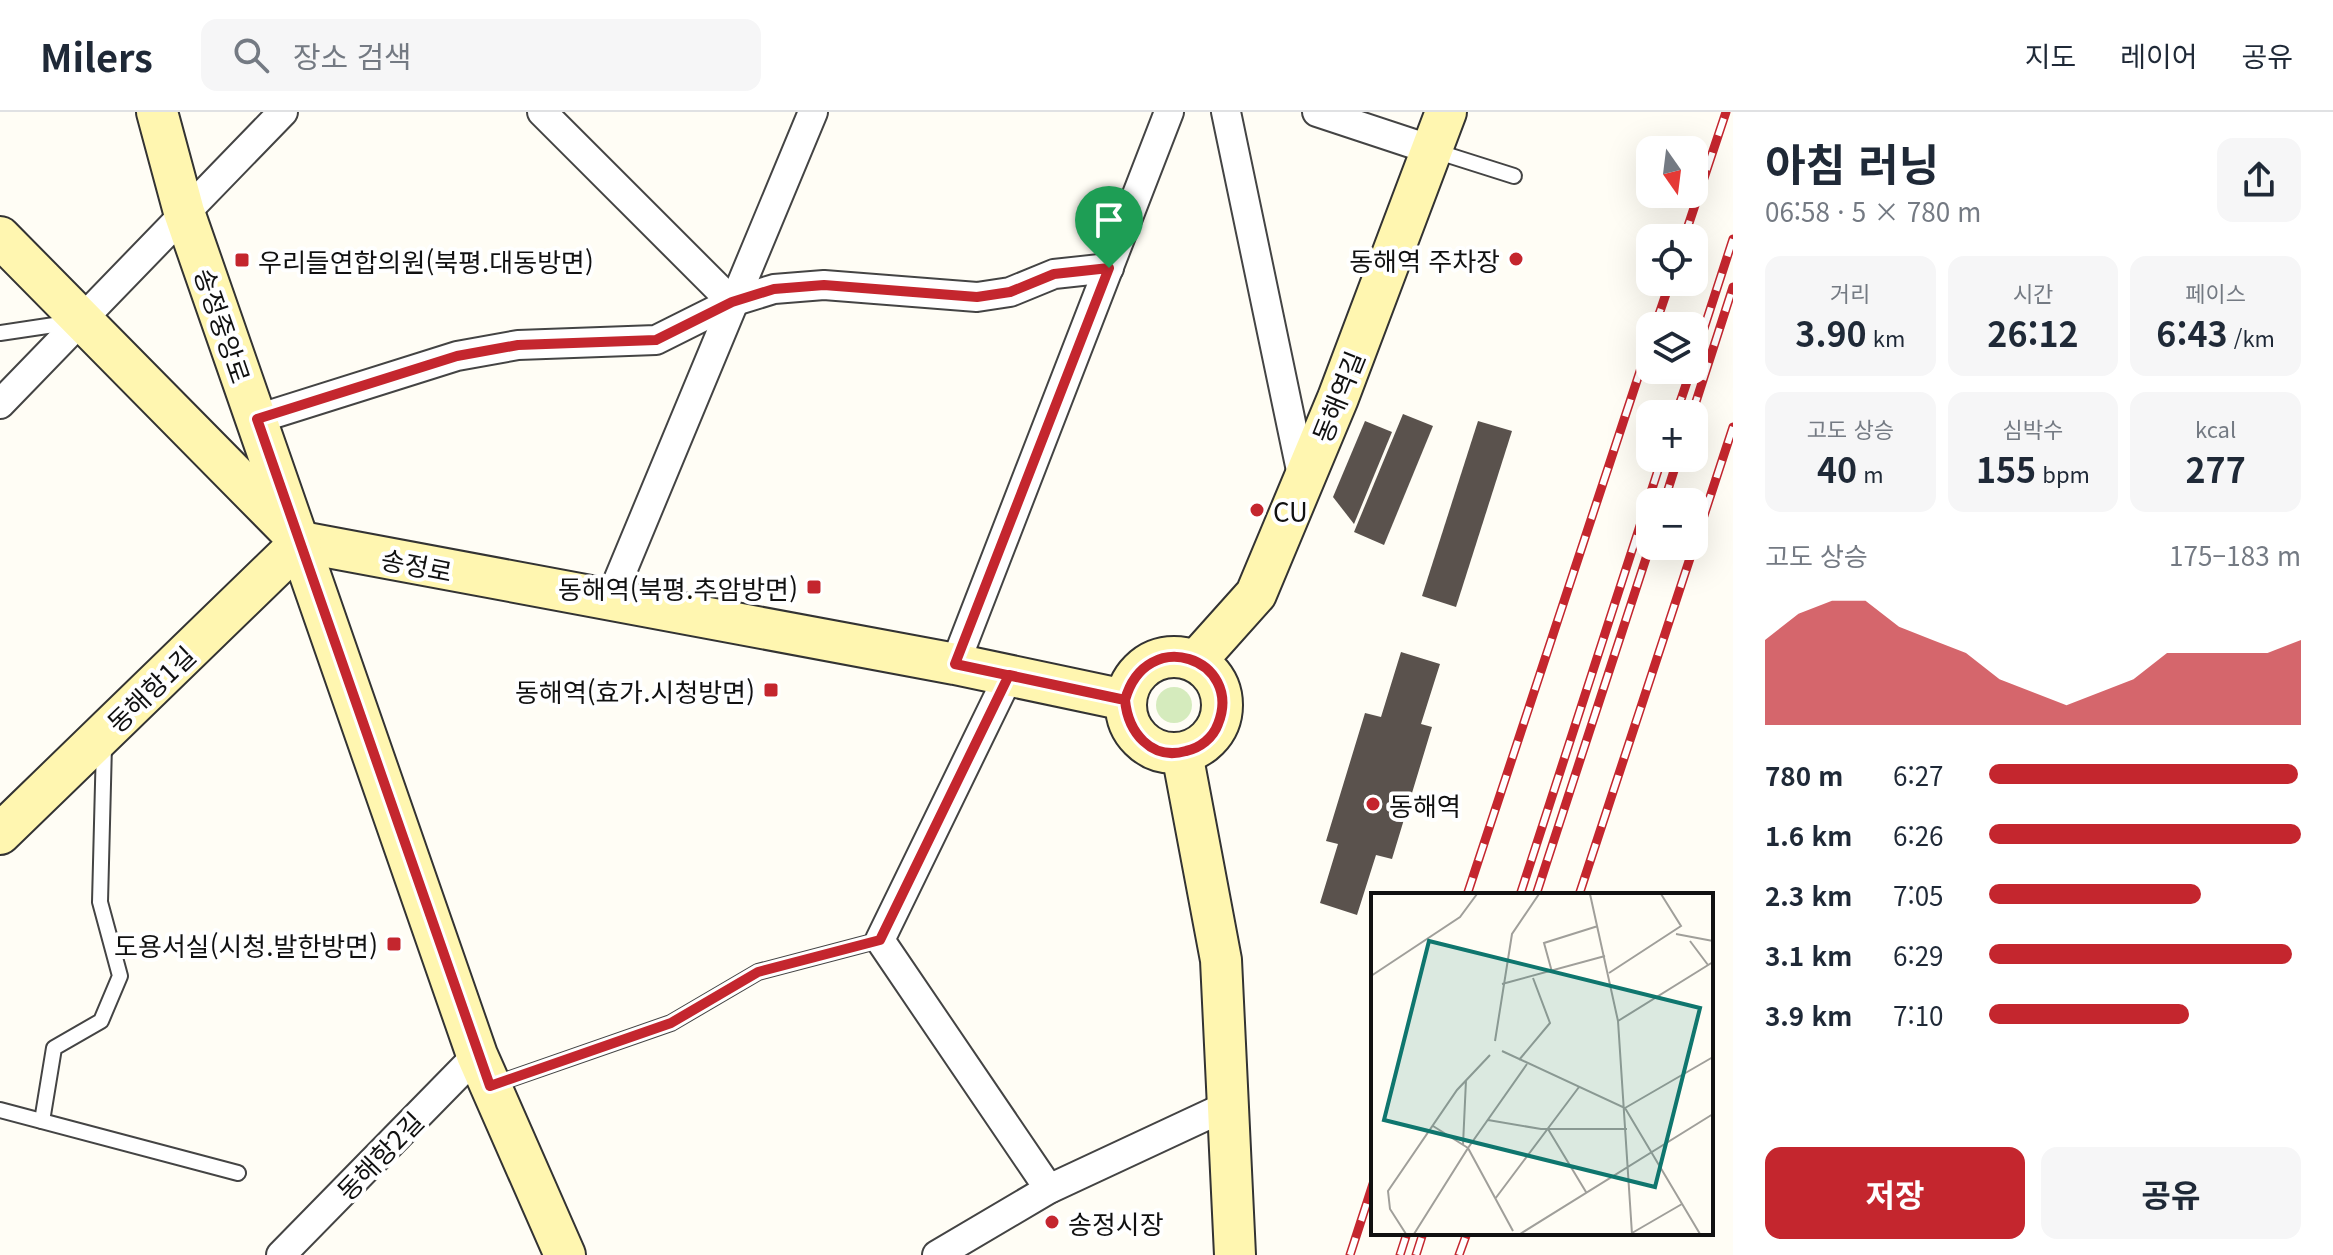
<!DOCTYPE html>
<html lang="ko">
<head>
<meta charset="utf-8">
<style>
	:root { --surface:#fff; --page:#f6f6f7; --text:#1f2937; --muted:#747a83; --line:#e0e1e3; --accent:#c4262e }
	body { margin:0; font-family:Georgia,"Noto Sans KR",serif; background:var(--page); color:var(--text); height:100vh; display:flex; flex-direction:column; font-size:30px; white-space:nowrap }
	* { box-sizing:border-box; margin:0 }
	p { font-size:26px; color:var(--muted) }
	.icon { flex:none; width:44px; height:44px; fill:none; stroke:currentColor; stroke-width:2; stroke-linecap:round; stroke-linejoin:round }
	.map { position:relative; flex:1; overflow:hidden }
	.side { display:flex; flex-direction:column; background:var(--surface); width:600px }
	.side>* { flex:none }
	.needle { width:52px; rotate:166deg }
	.buttons { position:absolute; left:1636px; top:24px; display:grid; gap:16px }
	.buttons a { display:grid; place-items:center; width:72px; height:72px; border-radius:16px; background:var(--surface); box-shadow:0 8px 32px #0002; font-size:40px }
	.pin { position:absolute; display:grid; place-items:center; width:68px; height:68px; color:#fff; margin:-82px -34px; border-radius:50% 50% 50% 0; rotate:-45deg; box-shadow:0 0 8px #0007 }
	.pin .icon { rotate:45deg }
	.round { display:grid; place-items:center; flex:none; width:84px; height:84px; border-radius:16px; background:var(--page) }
	.overview { display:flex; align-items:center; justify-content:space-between; height:136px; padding:0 32px }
	h1 { font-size:44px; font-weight:700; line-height:60px }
	.stats { display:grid; grid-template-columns:repeat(3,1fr); gap:12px; height:136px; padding:8px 32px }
	.stats div { display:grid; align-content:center; border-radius:16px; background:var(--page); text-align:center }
	.stats b { font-size:34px; font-weight:700 }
	.stats small { font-size:22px; font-weight:400 }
	.stats p { font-size:22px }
	.chart { height:224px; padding:16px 32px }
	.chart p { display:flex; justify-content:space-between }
	.chart svg { width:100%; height:144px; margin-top:8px; fill:var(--accent); opacity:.7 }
	.button { display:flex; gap:16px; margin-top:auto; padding:16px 32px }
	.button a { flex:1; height:92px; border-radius:16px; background:var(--accent); color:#fff; font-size:32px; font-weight:700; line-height:92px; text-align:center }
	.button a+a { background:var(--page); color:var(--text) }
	ul { padding:0 32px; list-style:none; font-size:26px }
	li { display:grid; grid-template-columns:128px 96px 1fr; align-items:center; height:60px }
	li i { height:20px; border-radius:10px; background:var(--accent) }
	header { display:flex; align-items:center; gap:48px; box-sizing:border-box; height:112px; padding:0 40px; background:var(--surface); border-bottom:2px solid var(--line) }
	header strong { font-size:38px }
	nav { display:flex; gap:44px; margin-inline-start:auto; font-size:28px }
	.search { width:560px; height:72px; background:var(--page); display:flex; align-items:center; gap:20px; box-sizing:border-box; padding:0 28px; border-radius:16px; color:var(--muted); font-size:30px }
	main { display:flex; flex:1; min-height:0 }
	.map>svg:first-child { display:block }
</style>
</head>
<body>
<header>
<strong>Milers</strong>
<div class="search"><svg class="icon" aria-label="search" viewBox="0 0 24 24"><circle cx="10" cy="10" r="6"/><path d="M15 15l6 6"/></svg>장소 검색</div>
<nav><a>지도</a><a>레이어</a><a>공유</a></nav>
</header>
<main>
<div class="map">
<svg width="1733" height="1143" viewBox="0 0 1733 1143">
	<rect width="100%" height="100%" fill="#fffdf5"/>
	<circle fill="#d5ebbd" cx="1174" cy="593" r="18"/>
	<g fill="#5a524d">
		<path d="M1403,302L1433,314L1384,433L1354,420Z"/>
		<path d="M1365,309L1392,320L1354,412L1333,385Z"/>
		<path d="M1478,309L1512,319L1456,495L1422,484Z"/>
		<path d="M1401,540L1440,552L1421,612L1432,615L1392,747L1376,743L1357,803L1320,791L1338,732L1326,729L1365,601L1381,605Z"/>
	</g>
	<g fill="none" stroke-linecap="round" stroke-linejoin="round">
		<defs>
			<g id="lane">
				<path d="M1432,38L1514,64"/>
				<path d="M0,221L74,210"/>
				<path d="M493,973L671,911L758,860L880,828"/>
				<path d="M0,998L238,1061"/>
				<path d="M42,1009L54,936L101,909L120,864L100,790L104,633"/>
			</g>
			<g id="street">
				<path d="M542,0L732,190"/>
				<path d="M1226,0L1303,368"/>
				<path d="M1317,0L1432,38"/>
				<path d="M0,292L283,0"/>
				<path d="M257,307L457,244L518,233L656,228L732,190L774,177L824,173L977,185L1010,180L1054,162L1109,156"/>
				<path d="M610,488L813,0"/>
				<path d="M955,552L1169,0"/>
				<path d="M1009,563L880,828L1049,1077"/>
				<path d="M281,1143L477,943"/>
				<path d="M937,1143L1049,1077L1227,994"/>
			</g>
			<g id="secondary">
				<path d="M157,0L184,100L477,943L565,1143"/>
				<path d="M0,125L301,430L955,552L1125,588"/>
				<circle cx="1174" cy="593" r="48"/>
				<path d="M1196,549L1256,482L1338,286L1446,0"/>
				<path d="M1182,641L1221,848L1235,1143"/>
				<path d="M0,722L301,430"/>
			</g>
		</defs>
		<use href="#lane" stroke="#444" stroke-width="18"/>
		<use href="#street" stroke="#444" stroke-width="32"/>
		<use href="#secondary" stroke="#333" stroke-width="44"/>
		<use href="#lane" stroke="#fff" stroke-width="14"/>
		<use href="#street" stroke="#fff" stroke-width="28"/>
		<use href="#secondary" stroke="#fff6b0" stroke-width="40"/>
		<defs>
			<g id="rail">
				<path d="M1684,126L1726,0"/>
				<path d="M1655,214L1670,170"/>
				<path d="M1694,247L1733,127"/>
				<path d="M1676,302L1691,258"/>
				<path d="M1692,302L1733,175"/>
				<path d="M1664,390L1678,346"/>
				<path d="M1694,434L1733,315"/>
				<path d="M1467,783L1650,229"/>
				<path d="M1520,783L1662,346"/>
				<path d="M1536,783L1650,434"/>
				<path d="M1579,783L1694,434"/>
				<path d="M1350,1143L1373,1072"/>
				<path d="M1400,1143L1407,1121"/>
				<path d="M1416,1143L1423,1121"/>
				<path d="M1459,1143L1467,1121"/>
			</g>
		</defs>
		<use href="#rail" stroke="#c4262e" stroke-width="9"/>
		<use href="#rail" stroke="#fff" stroke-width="6" stroke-dasharray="18" stroke-linecap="butt"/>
	</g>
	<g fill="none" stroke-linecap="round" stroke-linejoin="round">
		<defs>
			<path id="route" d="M1109,156L1054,162L1010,180L977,185L824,173L774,177L732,190L656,228L518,233L457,244L257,307L490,974L671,911L758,860L880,828L1009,563L1125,588C1146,512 1244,547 1218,612C1213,626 1200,636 1186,639C1151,649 1128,620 1125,588L955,552L1109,156"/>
		</defs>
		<use href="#route" stroke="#fff" stroke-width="16"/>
		<use href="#route" stroke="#c4262e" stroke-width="10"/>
	</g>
	<g fill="#c4262e" stroke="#fff" stroke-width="3">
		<circle cx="1516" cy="147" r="8"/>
		<rect x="234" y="140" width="16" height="16" rx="4"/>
		<circle cx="1257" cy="398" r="8"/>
		<rect x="806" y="467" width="16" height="16" rx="4"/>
		<rect x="763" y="570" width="16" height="16" rx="4"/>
		<circle cx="1373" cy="692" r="8"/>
		<rect x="386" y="824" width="16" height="16" rx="4"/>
		<circle cx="1052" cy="1110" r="8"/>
	</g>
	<g text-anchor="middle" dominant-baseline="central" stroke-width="8" stroke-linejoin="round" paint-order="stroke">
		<g font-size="26" fill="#111" stroke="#fff" text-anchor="end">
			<text x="1500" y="147">동해역 주차장</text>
			<text x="258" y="148" text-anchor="start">우리들연합의원(북평.대동방면)</text>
			<text x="1273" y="398" text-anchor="start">CU</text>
			<text x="798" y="475">동해역(북평.추암방면)</text>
			<text x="755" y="578">동해역(효가.시청방면)</text>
			<text x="1389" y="692" text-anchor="start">동해역</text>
			<text x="378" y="832">도용서실(시청.발한방면)</text>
			<text x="1068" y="1110" text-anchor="start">송정시장</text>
		</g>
		<g font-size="26" fill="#111" stroke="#fff">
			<text transform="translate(224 213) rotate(71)">송정중앙로</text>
			<text transform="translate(1337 284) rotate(-68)">동해역길</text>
			<text transform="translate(417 452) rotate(11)">송정로</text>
			<text transform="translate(150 576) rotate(-44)">동해항1길</text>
			<text transform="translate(379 1043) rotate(-46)">동해항2길</text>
		</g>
	</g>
	<g transform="translate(1371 781)">
		<rect width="342" height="342" fill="#fffdf5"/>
		<path fill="none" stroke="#a09f9a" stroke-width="2" d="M219,1L247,128L261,341M305,41L342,48M319,48L337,72M181,79L173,50L227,33M238,80L310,33L290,1M0,83L89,24L106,1M131,91L234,63M247,128L342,69M124,148L141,41L168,1M131,158L254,215L329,341M148,167L179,130L162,85M254,215L342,164M117,227L170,236H256M177,236L215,299M92,252L95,187M124,306L208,194M142,338L97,255L156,171M261,340L311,311M35,341L19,316L17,298L86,197L119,162M43,341L97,255L62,233M149,341L342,221"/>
		<path fill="#0f766e" fill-opacity="0.15" stroke="#0f766e" stroke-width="4" d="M58,48L329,115L284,294L13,227Z"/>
		<rect width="342" height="342" fill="none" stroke="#111" stroke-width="4"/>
	</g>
</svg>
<div class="buttons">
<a><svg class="needle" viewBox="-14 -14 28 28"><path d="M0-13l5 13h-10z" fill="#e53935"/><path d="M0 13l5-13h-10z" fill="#747a83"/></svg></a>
<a><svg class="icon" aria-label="locate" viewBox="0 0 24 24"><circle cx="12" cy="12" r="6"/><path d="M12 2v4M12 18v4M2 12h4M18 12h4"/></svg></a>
<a><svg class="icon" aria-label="layers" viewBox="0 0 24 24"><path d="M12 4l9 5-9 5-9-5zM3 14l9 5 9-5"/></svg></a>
<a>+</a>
<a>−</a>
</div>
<div class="pin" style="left:1109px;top:156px;background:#1e9e55"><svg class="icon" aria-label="arrive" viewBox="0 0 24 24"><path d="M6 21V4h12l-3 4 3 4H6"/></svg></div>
</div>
<section class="side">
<div class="overview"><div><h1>아침 러닝</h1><p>06:58 · 5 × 780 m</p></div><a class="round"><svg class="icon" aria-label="share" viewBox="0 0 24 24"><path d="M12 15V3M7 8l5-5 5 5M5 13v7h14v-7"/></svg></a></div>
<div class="stats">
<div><p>거리</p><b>3.90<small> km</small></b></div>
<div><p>시간</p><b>26:12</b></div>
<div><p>페이스</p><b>6:43<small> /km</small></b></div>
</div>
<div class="stats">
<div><p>고도 상승</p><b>40<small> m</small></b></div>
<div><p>심박수</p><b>155<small> bpm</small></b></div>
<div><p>kcal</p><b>277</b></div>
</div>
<div class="chart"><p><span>고도 상승</span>175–183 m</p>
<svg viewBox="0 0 160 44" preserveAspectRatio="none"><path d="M0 44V18L10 10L20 6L30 6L40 14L50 18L60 22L70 30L80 34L90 38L100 34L110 30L120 22L130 22L140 22L150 22L160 18V44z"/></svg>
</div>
<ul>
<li><b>780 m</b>6:27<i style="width:99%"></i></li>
<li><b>1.6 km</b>6:26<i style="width:100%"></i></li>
<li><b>2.3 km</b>7:05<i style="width:68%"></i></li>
<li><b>3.1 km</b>6:29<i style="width:97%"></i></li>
<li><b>3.9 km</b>7:10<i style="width:64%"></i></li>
</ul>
<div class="button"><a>저장</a><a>공유</a></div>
</section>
</main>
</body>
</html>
